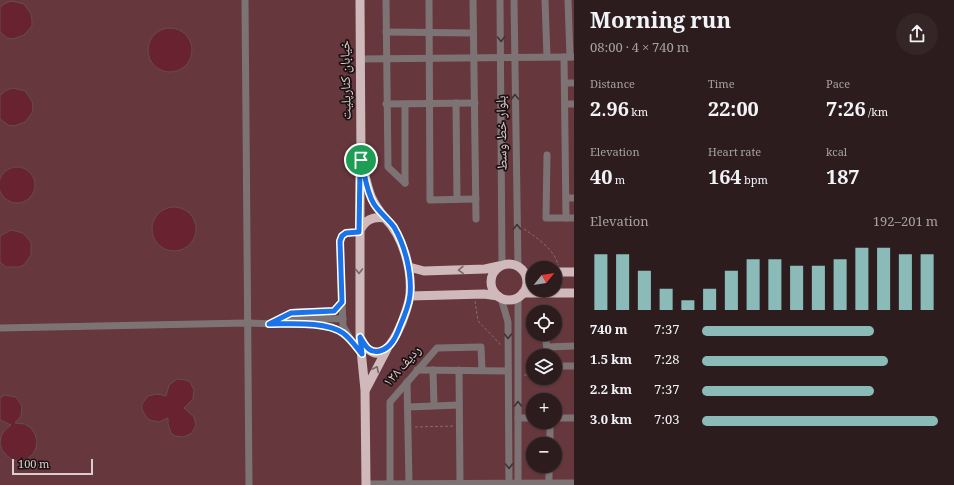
<!DOCTYPE html>
<html lang="en">
<head>
<meta charset="utf-8">
<style>
	:root { --surface:#2c1c1e; --page:#342527; --text:#f1f3f6; --muted:#a6a1a4; --line:#483a3c; --accent:#8bbbb9 }
	body { margin:0; font-family:Georgia,"Noto Naskh Arabic",serif; background:var(--page); color:var(--text); height:100vh; display:flex; flex-direction:column; font-size:15px; white-space:nowrap }
	* { box-sizing:border-box; margin:0 }
	p { font-size:13px; color:var(--muted) }
	.icon { flex:none; width:22px; height:22px; fill:none; stroke:currentColor; stroke-width:2; stroke-linecap:round; stroke-linejoin:round }
	.map { position:relative; flex:1; overflow:hidden }
	.side { display:flex; flex-direction:column; background:var(--surface); width:380px }
	.side>* { flex:none }
	.needle { width:26px; rotate:60deg }
	.tools { position:absolute; left:526px; top:261px; display:grid; gap:8px }
	.tools a { display:grid; place-items:center; width:36px; height:36px; border-radius:50%; background:var(--surface); box-shadow:0 1px 3px #0004,0 0 0 1px var(--line); font-size:20px }
	.scale { position:absolute; left:12px; bottom:10px; width:81px; box-sizing:border-box; padding-left:4px; border:2px solid #dbcdce; border-top:0; font-size:11px; line-height:14px; white-space:nowrap; color:#dbcdce; -webkit-text-stroke:3px #1c1213; paint-order:stroke }
	.pin { position:absolute; display:grid; place-items:center; width:34px; height:34px; color:#fff; margin:-17px; border:2px solid #fff; border-radius:50%; box-shadow:0 1px 4px #0007 }
	.round { display:grid; place-items:center; flex:none; width:42px; height:42px; border-radius:21px; background:var(--page) }
	.headline { display:flex; align-items:center; justify-content:space-between; height:68px; padding:0 16px }
	h1 { font-size:22px; font-weight:800; line-height:30px }
	.metrics { display:grid; grid-template-columns:repeat(3,1fr); gap:6px; height:68px; padding:4px 16px }
	.metrics div { display:grid; align-content:center }
	.metrics b { font-size:20px; font-weight:800 }
	.metrics small { font-size:11px; font-weight:400 }
	.metrics p { font-size:11px }
	.chart { height:112px; padding:8px 16px }
	.chart p { display:flex; justify-content:space-between }
	.chart svg { width:100%; height:72px; margin-top:4px; stroke:var(--accent); stroke-width:6 }
	ul { padding:0 16px; list-style:none; font-size:13px }
	li { display:grid; grid-template-columns:64px 48px 1fr; align-items:center; height:30px }
	li i { height:10px; border-radius:5px; background:var(--accent) }
	main { display:flex; flex:1; min-height:0 }
	.map>svg:first-child { display:block }
</style>
</head>
<body>
<main>
<div class="map">
<svg width="574" height="485" viewBox="0 0 574 485">
	<rect width="100%" height="100%" fill="#3b2628"/>
	<path fill="#66373d" fill-rule="evenodd" d="M0,0H574V485H0ZM533,268H555V290H533ZM533,312H555V334H533ZM533,356H555V378H533ZM533,400H555V422H533ZM533,444H555V466H533Z"/>
	<g fill="#692330" stroke="#654d4f">
		<path d="M12,1L24,4L31,14L32,20V26L24,35L13,39L7,38L0,32V7L6,3Z"/>
		<circle cx="170" cy="50" r="22"/>
		<path d="M13,88L25,91L32,101L33,107L32,113L25,122L14,126L8,125L0,119V95L7,90Z"/>
		<circle cx="17" cy="185" r="18"/>
		<circle cx="174" cy="229" r="22"/>
		<path d="M11,230L23,233L31,242V255L24,265L19,267H6L0,262V236Z"/>
		<path d="M177,379L186,380L190,382L194,390L193,399L184,408L194,417L196,425L192,433L184,437L175,436L171,433L168,424V418L159,422L150,420L146,417L142,409V404L148,396L157,394L166,396L169,385Z"/>
		<path d="M5,395L16,397L22,406L21,416L15,423L25,424L31,428L35,434L37,441L36,448L33,454L27,459L20,461L13,460L7,456L2,450L0,443L1,436L5,430L11,425L0,420V398Z"/>
	</g>
	<g fill="none" stroke-linecap="round" stroke-linejoin="round">
		<g stroke="#816f71" stroke-width="1" stroke-dasharray="3 2" stroke-linecap="butt">
			<path d="M524,229C536,237 555,250 558,265"/>
			<path d="M475,301L478,321L502,346"/>
			<path d="M524,375H533"/>
			<path d="M415,427L454,426"/>
		</g>
		<g stroke="#7e7374" stroke-width="7">
			<path d="M245,0L249,485"/>
			<path d="M386,0L388,167L405,183"/>
			<path d="M429,0L430,200L476,199"/>
			<path d="M473,0L476,219"/>
			<path d="M500,0L502,265"/>
			<path d="M514,0L518,266"/>
			<path d="M545,0L547,57"/>
			<path d="M568,0L570,57"/>
			<path d="M386,32L473,33"/>
			<path d="M564,57L566,218"/>
			<path d="M360,59L574,57"/>
			<path d="M565,83H574"/>
			<path d="M456,103L457,199"/>
			<path d="M386,104L475,103"/>
			<path d="M405,104V183"/>
			<path d="M565,104H574"/>
			<path d="M547,155L546,218H574"/>
			<path d="M566,198H574"/>
			<path d="M359,232L346,233L342,236L340,246L343,326L351,340L362,354"/>
			<path d="M518,297V485"/>
			<path d="M501,298L508,322L509,485"/>
			<path d="M285,321L300,318L343,319"/>
			<path d="M271,323L291,313L297,312L335,311L342,302"/>
			<path d="M0,328L247,323L315,325L334,328L351,340"/>
			<path d="M545,334L548,356"/>
			<path d="M548,347L574,346"/>
			<path d="M555,366H574"/>
			<path d="M417,370L508,371"/>
			<path d="M433,370L434,405"/>
			<path d="M459,370L460,483"/>
			<path d="M407,382L409,483"/>
			<path d="M408,407L459,405"/>
			<path d="M518,418H533"/>
			<path d="M555,418H574"/>
			<path d="M550,444V422"/>
			<path d="M366,484L574,483"/>
			<path d="M390,485V402L437,348L481,347L482,370"/>
			<path d="M549,485V466"/>
		</g>
		<g stroke="#d0b9ba" stroke-width="9">
			<path d="M363,167C369,192 369,198 385,218"/>
			<path d="M359,232C365,220 372,216 385,218C403,236 412,269 410,294C409,307 390,367 369,350C365,347 362,341 360,337V169L361,160L360,0"/>
			<circle cx="509" cy="282" r="18"/>
			<path d="M409,267L424,271L485,269L499,266"/>
			<path d="M555,272H574"/>
			<path d="M523,293H574"/>
			<path d="M410,296L484,294L498,296"/>
			<path d="M360,340L365,390L366,485"/>
			<path d="M366,389L387,349"/>
		</g>
	</g>
	<defs><path id="oneway-chevron" d="M-2-3.5L2.5 0L-2 3.5" fill="none" stroke-width="1.6" stroke-linecap="round" stroke-linejoin="round"/></defs>
	<g stroke="#3e3435">
		<use href="#oneway-chevron" transform="translate(501 39) rotate(89)"/>
		<use href="#oneway-chevron" transform="translate(515 97) rotate(-91)"/>
		<use href="#oneway-chevron" transform="translate(517 227) rotate(-91)"/>
		<use href="#oneway-chevron" transform="translate(508 336) rotate(90)"/>
		<use href="#oneway-chevron" transform="translate(518 404) rotate(-91)"/>
		<use href="#oneway-chevron" transform="translate(509 466) rotate(90)"/>
	</g>
	<g stroke="#766666">
		<use href="#oneway-chevron" transform="translate(461 270) rotate(178)"/>
		<use href="#oneway-chevron" transform="translate(359 271) rotate(89)"/>
		<use href="#oneway-chevron" transform="translate(376 369) rotate(-63)"/>
	</g>
	<g fill="none" stroke-linecap="round" stroke-linejoin="round">
		<defs>
			<path id="route" d="M361,160C365,174 366,191 374,204C379,212 388,219 394,227C405,246 412,273 410,295C409,304 404,317 400,326C396,337 391,348 380,351C369,354 365,345 360,337L362,354C356,347 351,339 343,333C326,321 290,324 269,324L291,313L334,311L342,302L340,241L342,236L346,233L359,232L360,169Z"/>
		</defs>
		<use href="#route" stroke="#fff" stroke-width="8"/>
		<use href="#route" stroke="#1a73e8" stroke-width="5"/>
	</g>
	<g text-anchor="middle" dominant-baseline="central" stroke-width="3.5" stroke-linejoin="round" paint-order="stroke">
		<g font-size="14" fill="#dbcdce" stroke="#1c1213">
			<text transform="translate(347 80) rotate(-91)">خیابان کنارپلیت</text>
			<text transform="translate(503 133) rotate(-91)">بلوار خط وسط</text>
			<text transform="translate(403 367) rotate(-49)">ردیف ۱۲۸</text>
		</g>
	</g>
</svg>
<div class="tools">
<a><svg class="needle" viewBox="-14 -14 28 28"><path d="M0-13l5 13h-10z" fill="#e53935"/><path d="M0 13l5-13h-10z" fill="#a6a1a4"/></svg></a>
<a><svg class="icon" aria-label="locate" viewBox="0 0 24 24"><circle cx="12" cy="12" r="6"/><path d="M12 2v4M12 18v4M2 12h4M18 12h4"/></svg></a>
<a><svg class="icon" aria-label="layers" viewBox="0 0 24 24"><path d="M12 4l9 5-9 5-9-5zM3 14l9 5 9-5"/></svg></a>
<a>+</a>
<a>−</a>
</div>
<div class="scale">100 m</div>
<div class="pin" style="left:361px;top:160px;background:#1e9e55"><svg class="icon" aria-label="arrive" viewBox="0 0 24 24"><path d="M6 21V4h12l-3 4 3 4H6"/></svg></div>
</div>
<section class="side">
<div class="headline"><div><h1>Morning run</h1><p>08:00 · 4 × 740 m</p></div><a class="round"><svg class="icon" aria-label="share" viewBox="0 0 24 24"><path d="M12 15V3M7 8l5-5 5 5M5 13v7h14v-7"/></svg></a></div>
<div class="metrics">
<div><p>Distance</p><b>2.96<small> km</small></b></div>
<div><p>Time</p><b>22:00</b></div>
<div><p>Pace</p><b>7:26<small> /km</small></b></div>
</div>
<div class="metrics">
<div><p>Elevation</p><b>40<small> m</small></b></div>
<div><p>Heart rate</p><b>164<small> bpm</small></b></div>
<div><p>kcal</p><b>187</b></div>
</div>
<div class="chart"><p><span>Elevation</span>192–201 m</p>
<svg viewBox="0 0 160 44" preserveAspectRatio="none"><path d="M5 44V10M15 44V10M25 44V20M35 44V31M45 44V38M55 44V31M65 44V20M75 44V13M85 44V13M95 44V17M105 44V17M115 44V13M125 44V6M135 44V6M145 44V10M155 44V10"/></svg>
</div>
<ul>
<li><b>740 m</b>7:37<i style="width:73%"></i></li>
<li><b>1.5 km</b>7:28<i style="width:79%"></i></li>
<li><b>2.2 km</b>7:37<i style="width:73%"></i></li>
<li><b>3.0 km</b>7:03<i style="width:100%"></i></li>
</ul>
</section>
</main>
</body>
</html>
